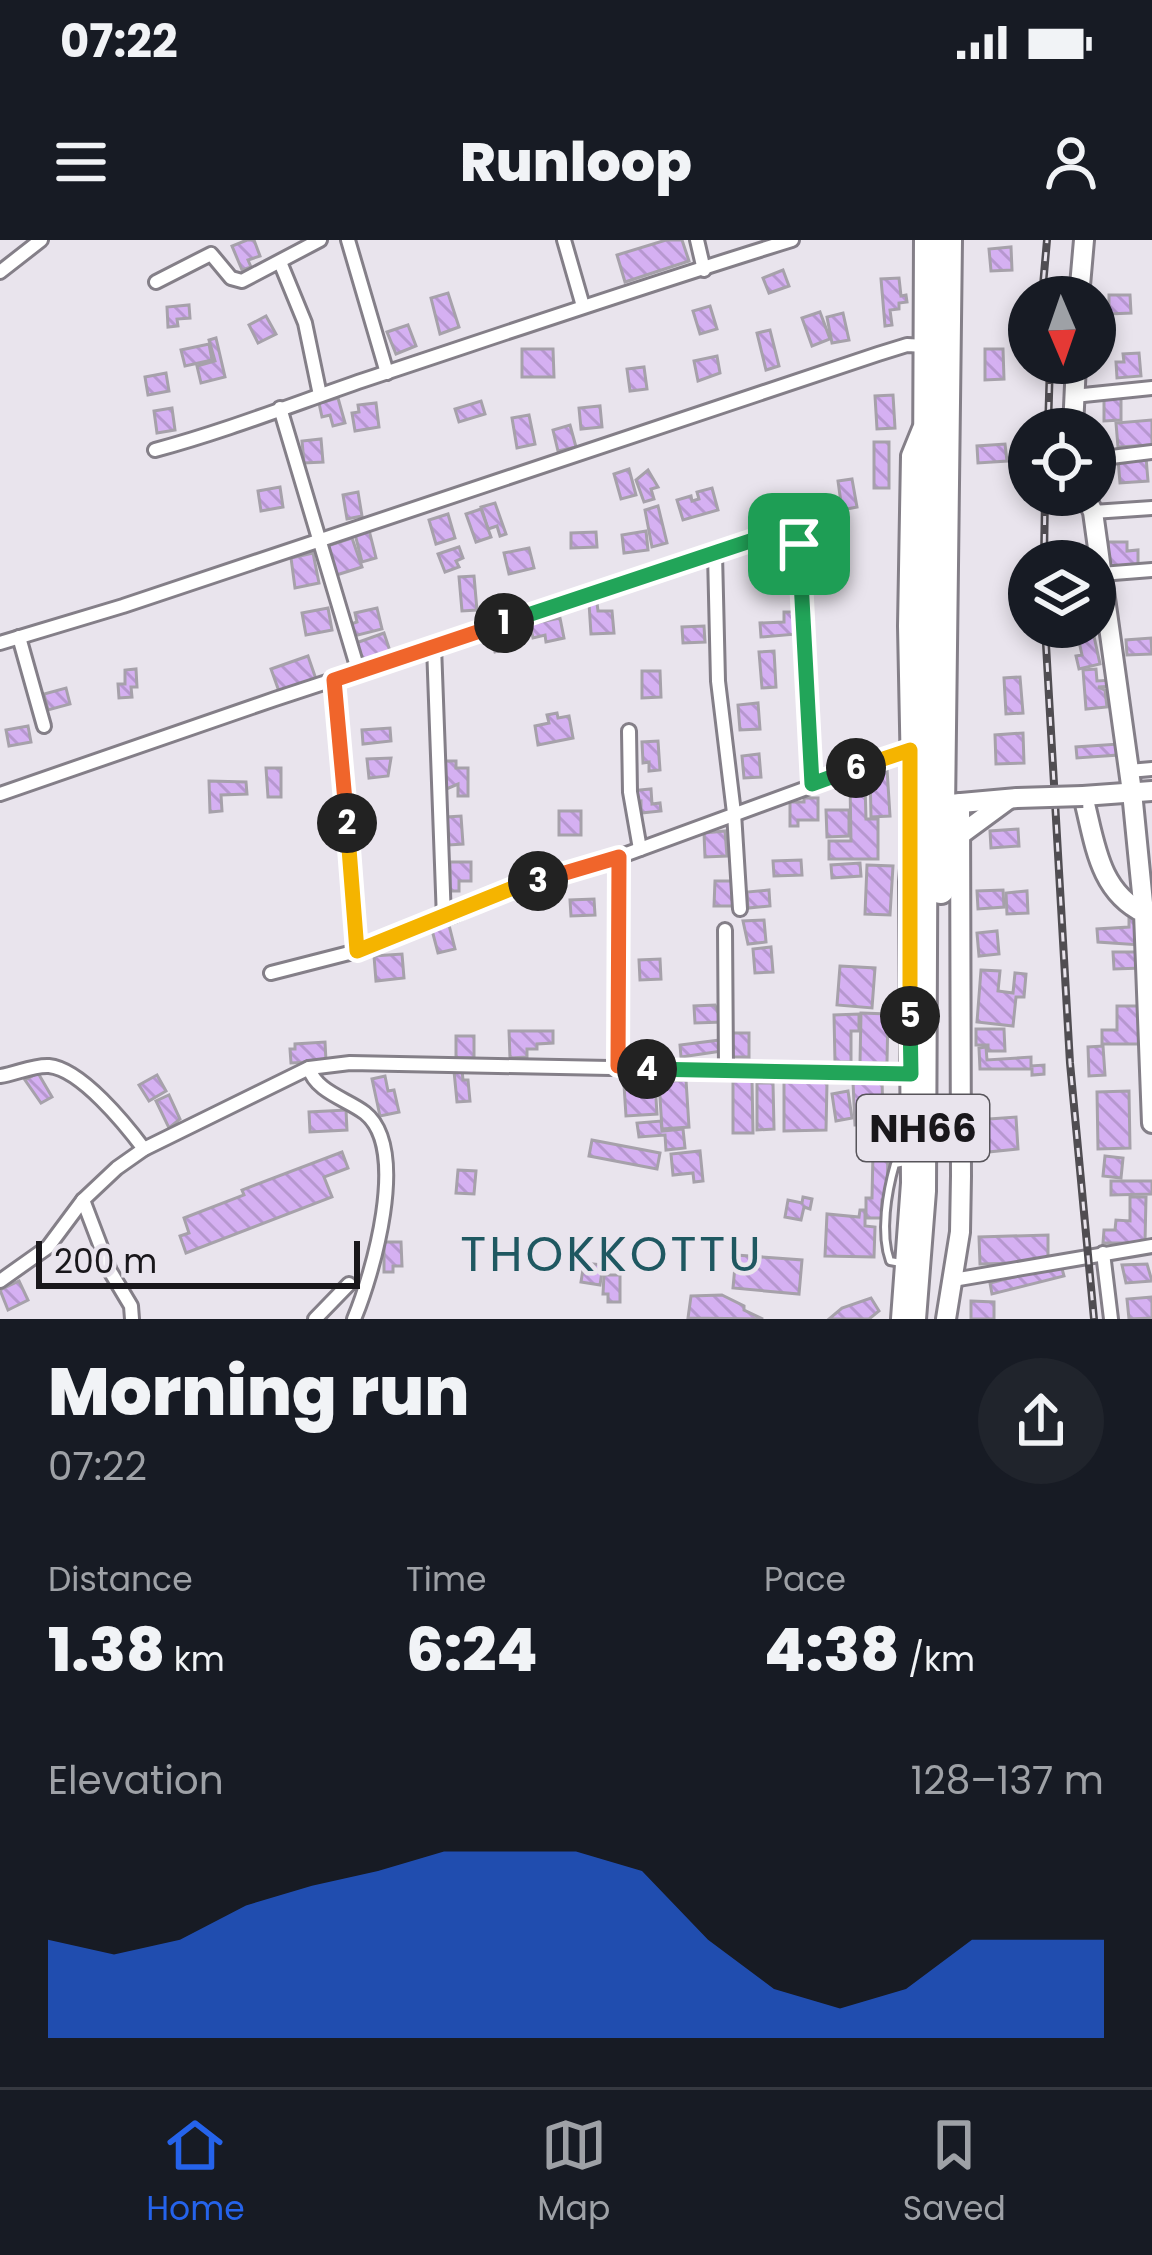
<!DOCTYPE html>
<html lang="en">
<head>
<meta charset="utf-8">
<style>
	:root { --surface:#171b24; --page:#20242c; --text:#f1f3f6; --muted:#9ea1a6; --line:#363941; --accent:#2563eb }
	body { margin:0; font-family:Poppins,sans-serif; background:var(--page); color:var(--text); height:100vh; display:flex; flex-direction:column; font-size:45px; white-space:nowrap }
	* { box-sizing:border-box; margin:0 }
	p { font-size:39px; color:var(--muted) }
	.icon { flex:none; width:66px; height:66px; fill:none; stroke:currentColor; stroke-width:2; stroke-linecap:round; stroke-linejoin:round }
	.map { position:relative; height:1079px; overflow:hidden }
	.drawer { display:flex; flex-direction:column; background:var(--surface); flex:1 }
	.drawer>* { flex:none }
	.needle { width:78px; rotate:178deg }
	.controls { position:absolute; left:1008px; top:36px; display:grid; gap:24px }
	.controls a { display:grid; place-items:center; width:108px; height:108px; border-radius:50%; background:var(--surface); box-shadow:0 6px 18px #0003; font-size:60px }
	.scale { position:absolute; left:36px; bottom:30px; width:324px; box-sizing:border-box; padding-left:12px; border:6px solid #19171b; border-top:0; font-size:33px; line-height:42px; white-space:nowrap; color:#19171b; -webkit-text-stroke:9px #e9e4ed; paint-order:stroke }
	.pin { position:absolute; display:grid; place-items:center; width:102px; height:102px; color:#fff; margin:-51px; border-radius:24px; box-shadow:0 6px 18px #0006 }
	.km { position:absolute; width:60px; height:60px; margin:-30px; border-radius:50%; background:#222; color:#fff; font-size:33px; line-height:60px; text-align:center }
	.round { display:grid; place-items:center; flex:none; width:126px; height:126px; border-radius:63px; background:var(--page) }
	.overview { display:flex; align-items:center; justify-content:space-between; height:204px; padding:0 48px }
	h1 { font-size:66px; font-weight:800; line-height:90px }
	.stats { display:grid; grid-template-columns:repeat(3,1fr); gap:18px; height:204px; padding:12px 48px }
	.stats div { display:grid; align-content:center }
	.stats b { font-size:60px; font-weight:800 }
	.stats small { font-size:33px; font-weight:400 }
	.stats p { font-size:33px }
	.chart { height:336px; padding:24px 48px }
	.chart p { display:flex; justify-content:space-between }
	.chart svg { width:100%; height:216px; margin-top:12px; fill:var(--accent); opacity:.7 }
	.status { display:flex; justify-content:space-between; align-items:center; height:84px; padding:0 60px; background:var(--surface); direction:ltr }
	.status svg { height:33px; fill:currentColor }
	header { display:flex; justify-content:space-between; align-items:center; height:156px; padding:0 48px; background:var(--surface); font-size:54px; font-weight:800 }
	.menu { display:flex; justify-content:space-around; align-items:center; height:168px; border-top:3px solid var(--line); background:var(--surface); font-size:33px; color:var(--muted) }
	.menu a { display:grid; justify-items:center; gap:6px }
	.menu .active { color:var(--accent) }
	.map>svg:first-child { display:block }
</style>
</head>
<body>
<div class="status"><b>07:22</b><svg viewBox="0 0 49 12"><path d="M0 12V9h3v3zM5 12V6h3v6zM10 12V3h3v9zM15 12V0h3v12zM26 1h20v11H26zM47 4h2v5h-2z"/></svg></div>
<header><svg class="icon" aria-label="menu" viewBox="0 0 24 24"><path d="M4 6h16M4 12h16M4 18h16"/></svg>Runloop<svg class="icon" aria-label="person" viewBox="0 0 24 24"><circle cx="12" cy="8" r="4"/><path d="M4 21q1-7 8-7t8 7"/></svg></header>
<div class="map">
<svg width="1152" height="1079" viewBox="0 0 1152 1079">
	<defs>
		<pattern id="building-back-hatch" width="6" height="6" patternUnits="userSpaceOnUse" patternTransform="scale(3)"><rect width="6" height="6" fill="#d5b0f2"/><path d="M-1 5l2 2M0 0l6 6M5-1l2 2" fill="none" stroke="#b697cf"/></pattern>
	</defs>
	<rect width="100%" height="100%" fill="#e9e4ed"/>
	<g fill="url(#building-back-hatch)" stroke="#a6a1aa" stroke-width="3">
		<path d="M247,0H254L260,16L248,20L251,27L242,30L232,6Z"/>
		<path d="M666,0H682L689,21L625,42L617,15Z"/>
		<path d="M1011,7L1012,30L991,31L989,9Z"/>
		<path d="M783,30L789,46L769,53L763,38Z"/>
		<path d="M899,38L901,56L906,55L907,62L899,63V69L890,70L892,85L885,86L881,39Z"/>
		<path d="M448,53L459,87L440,94L431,58Z"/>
		<path d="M1109,55H1130L1131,73L1109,74Z"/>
		<path d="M189,65L190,78L177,79L178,86L168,87L167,67Z"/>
		<path d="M710,66L717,89L700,94L693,71Z"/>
		<path d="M820,72L830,99L812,106L802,78Z"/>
		<path d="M843,73L849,100L832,103L827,77Z"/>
		<path d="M266,76L276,94L258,103L249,85Z"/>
		<path d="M408,85L416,106L396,114L387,92Z"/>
		<path d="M770,90L779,126L766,130L757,93Z"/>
		<path d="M216,98L225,137L201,143L197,126L215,121L209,100Z"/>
		<path d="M209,104L212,120L185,126L181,110Z"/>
		<path d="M522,109H553L554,137H522Z"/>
		<path d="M985,109H1003L1004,139L985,140Z"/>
		<path d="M1139,113L1141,136L1117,138L1116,122H1124L1123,114Z"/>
		<path d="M717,116L720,133L698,141L694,121Z"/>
		<path d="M644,127L647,149L630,151L627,129Z"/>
		<path d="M166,133L169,151L148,155L145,137Z"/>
		<path d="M893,155L895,188L877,189L875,156Z"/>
		<path d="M1121,157V180L1104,181V158Z"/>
		<path d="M338,158L345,183L333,186L330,175L322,177L319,163Z"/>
		<path d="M481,161L485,174L459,182L455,169Z"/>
		<path d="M376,163L379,187L355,191L352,173L359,172L358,165Z"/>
		<path d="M600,166L602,187L581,189L579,168Z"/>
		<path d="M172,168L175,190L157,193L154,171Z"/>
		<path d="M529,175L535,204L517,208L512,178Z"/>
		<path d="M1152,180V205L1118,207L1116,183Z"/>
		<path d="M570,185L576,207L558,211L553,190Z"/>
		<path d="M321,199L323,222L304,223L302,201Z"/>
		<rect x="874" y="202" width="15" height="46"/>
		<path d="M1005,204L1007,221L978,223L977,206Z"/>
		<path d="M1146,217L1148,241L1120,243L1118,219Z"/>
		<path d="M629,229L636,255L621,259L614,234Z"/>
		<path d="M648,230L658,247L651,249L654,259L644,262L636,240Z"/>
		<path d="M852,239L857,267L842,270L838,241Z"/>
		<path d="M280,247L283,267L261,271L258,251Z"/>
		<path d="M712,248L718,270L683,280L677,260L691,256L692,261L699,259L697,252Z"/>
		<path d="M358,252L362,276L347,279L343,255Z"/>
		<path d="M495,263L506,294L500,296L497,286L488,289L481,267Z"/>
		<path d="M658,266L667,303L652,307L645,270Z"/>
		<path d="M481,269L491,297L476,302L466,274Z"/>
		<path d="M448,274L455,298L436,304L429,280Z"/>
		<path d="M369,290L376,318L362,322L355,294Z"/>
		<path d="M646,291L648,310L624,313L622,295Z"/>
		<path d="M596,292L597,307L571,308V293Z"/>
		<path d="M352,298L362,327L330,337L321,308Z"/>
		<path d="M795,300L796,308L788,309L789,317L767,319L766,302Z"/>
		<path d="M1108,302H1127V311L1138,310V327L1109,330Z"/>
		<path d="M459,307L463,318L456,321L459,327L445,332L438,314Z"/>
		<path d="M529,308L534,328L509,334L504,313Z"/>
		<path d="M313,313L319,343L295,348L291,318Z"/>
		<path d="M474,336L477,370L462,371L459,337Z"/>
		<path d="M589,363H597L598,371H612L614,393L591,394Z"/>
		<path d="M328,368L332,390L306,395L302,373Z"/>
		<path d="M377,368L382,389L354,396L351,384L357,382L355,373Z"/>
		<path d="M784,372H796L797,394L761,397L760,383L784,382Z"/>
		<path d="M560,378L564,398L546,402L545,395L533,398L530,384Z"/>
		<path d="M704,386L705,402L683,403L682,387Z"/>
		<path d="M1092,387L1100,424L1079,429L1076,416L1082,415L1076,388Z"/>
		<path d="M513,391L517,406L495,412L491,396Z"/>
		<path d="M384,393L390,411L362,421L356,403Z"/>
		<path d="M1151,398L1152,414L1127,415L1126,400Z"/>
		<path d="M774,411L776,447L762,448L759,412Z"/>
		<path d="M308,416L317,442L280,454L271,429Z"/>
		<path d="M136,429L137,447H131L132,457L119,458L118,444H125V430Z"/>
		<path d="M1096,429L1097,441L1113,440L1114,446L1098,447L1105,450L1107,467L1086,469L1083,430Z"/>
		<path d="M642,431H660L661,457L642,458Z"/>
		<path d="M1020,437L1023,473L1006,474L1004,438Z"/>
		<path d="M66,448L70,464L48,470L44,454Z"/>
		<path d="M758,463L760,489L740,490L738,465Z"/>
		<path d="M557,473L558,478L569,476L573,498L538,505L535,486L549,483L547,475Z"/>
		<path d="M28,486L31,502L9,506L6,490Z"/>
		<path d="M390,488L391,501L363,504L362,490Z"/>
		<path d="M1023,493L1024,523L996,524L995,495Z"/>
		<path d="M658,501L660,530L649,531V522L643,523L642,502Z"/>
		<path d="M1118,504V515L1077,518L1076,507Z"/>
		<path d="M759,514L761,537L744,538L742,516Z"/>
		<path d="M391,518L388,536L369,538L367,519Z"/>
		<path d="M443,521H456V528H468V556H458V544L444,550Z"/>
		<path d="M266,528H281V557H268Z"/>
		<path d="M887,529L890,576L871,577L870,530Z"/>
		<path d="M209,541L246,542L247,554L221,555L222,571L210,572Z"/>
		<path d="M850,543H865L866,579H878V619H829V601H851Z"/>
		<path d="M651,549L652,564L660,563L661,571L641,573V561L630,562L629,551Z"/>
		<path d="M804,558H818V580H798V586H790V562H804Z"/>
		<path d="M826,570H849V596L827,597Z"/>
		<rect x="559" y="571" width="22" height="24"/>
		<path d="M461,576L463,604L449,605L447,577Z"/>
		<path d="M1018,589L1019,606L991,608L990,591Z"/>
		<path d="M725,591L727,616L705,617L704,593Z"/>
		<path d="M801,620L802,635L774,636L773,621Z"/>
		<path d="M450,622H471V641H459V651H450Z"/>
		<path d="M860,623L861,636L832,638L831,625Z"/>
		<path d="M867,625L893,626L890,675L865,674Z"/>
		<path d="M715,641H734V666H714Z"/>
		<path d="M769,650L770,666L748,668L747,652Z"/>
		<path d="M1003,650L1004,667L978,669L977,651Z"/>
		<path d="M1027,651L1028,673L1007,674L1006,653Z"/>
		<path d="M594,659L595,675L571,676L570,660Z"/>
		<path d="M1138,676L1140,705L1098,702L1097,689L1129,687V677Z"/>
		<path d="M764,680L766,702L748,704L743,681Z"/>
		<path d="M449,685L455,709L438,713L432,690Z"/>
		<path d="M997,691L999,714L979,716L977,693Z"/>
		<path d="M771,707L773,732L755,733L753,709Z"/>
		<path d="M1113,712H1142V728L1114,729Z"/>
		<path d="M402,714L404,738L376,741L374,716Z"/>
		<path d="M660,719L661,739L640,740L639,720Z"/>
		<path d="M840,726L875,728L872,768L837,765Z"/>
		<path d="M981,730L1000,731L998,751L1013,753L1015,733L1026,734L1024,757H1016L1013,786L977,782Z"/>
		<path d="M715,765L722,782L695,783L694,766Z"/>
		<path d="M1117,766H1144L1145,804H1102V790H1117Z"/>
		<path d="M861,773L888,774L887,823H860Z"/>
		<path d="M859,774V791H851V822H835L834,775Z"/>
		<path d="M976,789H1004L1005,811H988V805H976Z"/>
		<path d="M509,791H553V803L537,804V809H527V817L510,818Z"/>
		<rect x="730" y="793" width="19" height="24"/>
		<rect x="456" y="796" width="18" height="22"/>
		<path d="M720,800L722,811L681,817L680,805Z"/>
		<path d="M325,802L326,821L291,823L290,809H295V804Z"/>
		<path d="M1103,806L1105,835L1089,836L1088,807Z"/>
		<path d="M986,807L987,820L1031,817V826L1044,825V834L1032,835V829H980L979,808Z"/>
		<path d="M462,830L463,840H468L470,861L457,862L454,831Z"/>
		<path d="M38,833L52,857L41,863L25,840Z"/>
		<path d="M157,835L166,851L149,861L139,845Z"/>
		<path d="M385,836L388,851L394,850L399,872L380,876L372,839Z"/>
		<path d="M686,840L689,887L662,889L659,842Z"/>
		<path d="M733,840H752L753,893H733Z"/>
		<path d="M882,840L883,877L868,878V885H855L853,842Z"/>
		<path d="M784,842H827L826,890L784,891Z"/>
		<path d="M655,843L657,874L626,876L624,845Z"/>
		<path d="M757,843H773L774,889L757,890Z"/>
		<path d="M848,851L852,878L836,881L832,854Z"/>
		<path d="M1129,851L1130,908L1098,909L1097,852Z"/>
		<path d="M169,855L180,879L169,888L156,861Z"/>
		<path d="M346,870L347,890L310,892L309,872Z"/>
		<path d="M1016,877L1018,909L978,913L976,880Z"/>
		<path d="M661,881L662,891L683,889L685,908L666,910L665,895L639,897L637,883Z"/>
		<path d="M592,900L660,913L657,929L589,916Z"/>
		<path d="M700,911L703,941L694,942L693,933L673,935L671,914Z"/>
		<path d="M342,912L348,928L324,937L332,957L186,1013L180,996L189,993L184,978L244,955L242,950Z"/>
		<path d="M873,913H888L887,960H882V978H866V958H872Z"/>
		<path d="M1105,916L1123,918L1121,938L1103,936Z"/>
		<path d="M458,930L476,931L474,954L456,953Z"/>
		<path d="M1111,941H1152V954L1111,955Z"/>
		<path d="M803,957L812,959L810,969L804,967L801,980L785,977L788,960L802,963Z"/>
		<path d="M1130,957H1146L1145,1003H1103L1104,990H1115L1116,980L1130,981Z"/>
		<path d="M860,970H865V986L875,987L874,1017L825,1016L827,974L859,977Z"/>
		<path d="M1048,995V1022L980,1024L979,997Z"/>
		<path d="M384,1002H401L402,1026H393V1032H384Z"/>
		<path d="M736,1015L802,1020L799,1054L733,1048Z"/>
		<path d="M584,1023L603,1025L600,1045L581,1042Z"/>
		<path d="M1147,1024L1152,1041L1126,1043L1122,1025Z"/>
		<path d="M1061,1025L1064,1036L992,1054L990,1043Z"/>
		<path d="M604,1035H620V1062H608V1054H603Z"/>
		<path d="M19,1041L28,1060L8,1070L0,1050Z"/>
		<path d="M722,1055L744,1066V1070L763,1079L688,1078L691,1056Z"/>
		<path d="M1152,1057V1078L1129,1079L1127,1059Z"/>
		<path d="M871,1058L879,1071L869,1079H829L842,1068Z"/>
		<path d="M971,1061L994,1062V1079H971Z"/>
	</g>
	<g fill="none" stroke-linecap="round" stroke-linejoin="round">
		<defs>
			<path id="lane" d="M901,1023L890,1021C880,993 887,952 895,924L910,921"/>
			<g id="street">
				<path d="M348,0L387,133"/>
				<path d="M564,0L583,66"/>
				<path d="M697,0L704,30"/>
				<path d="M280,22L305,83L320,155"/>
				<path d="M0,32L41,0"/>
				<path d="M156,42L211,14L231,38L242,41L320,0"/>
				<path d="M1074,156L1152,148"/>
				<path d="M280,168L359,433"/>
				<path d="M155,210C226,191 294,164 364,140C506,93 649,44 792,0"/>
				<path d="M1095,219L1152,212"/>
				<path d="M1093,272L1152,268"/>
				<path d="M715,314L718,441L734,573L740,669"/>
				<path d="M1101,334L1152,330"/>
				<path d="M19,397L44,486"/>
				<path d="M0,403L123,366L878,114L907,105L925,106"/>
				<path d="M434,406L444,679"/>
				<path d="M335,440L357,711"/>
				<path d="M629,491L630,552L640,609"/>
				<path d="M1129,531L1152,529"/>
				<path d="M0,554L275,459L792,289L797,291L799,304L812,544"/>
				<path d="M725,690L726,828"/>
				<path d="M271,733L357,711L454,675L513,648L583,630L916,508"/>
				<path d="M618,826V617"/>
				<path d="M309,828C316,852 347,859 365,873C410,909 372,1036 354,1079"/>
				<path d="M0,836C15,834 33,825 49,826C81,829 126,885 144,909"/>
				<path d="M83,960L110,1031L131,1066L132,1079"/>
				<path d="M1103,1013L1111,1079"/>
				<path d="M953,1040L1152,1006"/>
				<path d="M0,1041L48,1007L83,960L117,928L144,909L309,828L350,823L911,834"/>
				<path d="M315,1079L349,1044"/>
			</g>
			<g id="secondary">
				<path d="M1079,57L1084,0"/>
				<path d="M1073,189L1076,123"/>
				<path d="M1085,255L1093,272L1132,552L1144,673"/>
				<path d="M1152,551L1083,556C1095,602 1098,651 1144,673L1152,883"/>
				<path d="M950,564L1017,558"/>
				<path d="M912,585L908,386L911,216L922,189"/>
				<path d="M960,595L1009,559"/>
				<path d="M901,1079L911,943L909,642L913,590L923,571"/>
				<path d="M946,1079L960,992L961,936L960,563"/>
			</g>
			<g id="highway">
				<path d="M941,651L949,0"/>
				<path d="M913,1079L923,951L927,0"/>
			</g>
		</defs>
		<use href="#lane" stroke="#847f88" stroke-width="12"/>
		<use href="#street" stroke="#847f88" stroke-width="18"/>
		<use href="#secondary" stroke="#847f88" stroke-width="24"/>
		<use href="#highway" stroke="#847f88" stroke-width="30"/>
		<use href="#lane" stroke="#fff" stroke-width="6"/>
		<use href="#street" stroke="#fff" stroke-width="12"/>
		<use href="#secondary" stroke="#fff" stroke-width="18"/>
		<use href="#highway" stroke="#fff" stroke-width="24"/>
		<defs>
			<g id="rail">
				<path d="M1042,57L1047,0"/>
				<path d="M1048,189L1050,123"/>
				<path d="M1044,321L1045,255"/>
				<path d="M1045,387L1070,823L1094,1079"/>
			</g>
		</defs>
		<use href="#rail" stroke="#504d52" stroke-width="8"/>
		<use href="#rail" stroke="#e9e4ed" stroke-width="3" stroke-dasharray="9" stroke-linecap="butt"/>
		<defs>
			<path id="secondary-bridge" d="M1017,558L1083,556"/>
		</defs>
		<use href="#secondary-bridge" stroke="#847f88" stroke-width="24" stroke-linecap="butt"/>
		<use href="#secondary-bridge" stroke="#fff" stroke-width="18"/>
	</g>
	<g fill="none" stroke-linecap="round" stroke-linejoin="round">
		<defs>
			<path id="split-1" d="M504,383L777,292L796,290L799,304"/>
			<path id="split-2" d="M347,583L334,440L504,383"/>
			<path id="split-3" d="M347,583L357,711L513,648L538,641"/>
			<path id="split-4" d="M538,641L619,617L618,826L647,829"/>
			<path id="split-5" d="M647,829L911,834L910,776"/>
			<path id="split-6" d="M856,528L910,510V776"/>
			<path id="split-7" d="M799,304L812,544L856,528"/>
		</defs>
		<use href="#split-1" stroke="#fff" stroke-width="24"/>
		<use href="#split-2" stroke="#fff" stroke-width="24"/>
		<use href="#split-3" stroke="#fff" stroke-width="24"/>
		<use href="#split-4" stroke="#fff" stroke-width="24"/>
		<use href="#split-5" stroke="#fff" stroke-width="24"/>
		<use href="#split-6" stroke="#fff" stroke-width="24"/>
		<use href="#split-7" stroke="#fff" stroke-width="24"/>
		<use href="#split-1" stroke="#22a559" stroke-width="15"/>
		<use href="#split-2" stroke="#f0652b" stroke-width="15"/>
		<use href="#split-3" stroke="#f5b400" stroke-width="15"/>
		<use href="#split-4" stroke="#f0652b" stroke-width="15"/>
		<use href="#split-5" stroke="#22a559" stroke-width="15"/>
		<use href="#split-6" stroke="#f5b400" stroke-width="15"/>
		<use href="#split-7" stroke="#22a559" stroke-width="15"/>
	</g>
	<g text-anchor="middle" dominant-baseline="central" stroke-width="9" stroke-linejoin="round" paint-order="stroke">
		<rect fill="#e9e4ed" stroke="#57545a" stroke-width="3" x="857" y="855" width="132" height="66" rx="9"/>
		<g font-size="39" font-weight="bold" fill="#19171b">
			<text x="923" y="888">NH66</text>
		</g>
		<g font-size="48" letter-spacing="3" fill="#1f5861" stroke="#e9e4ed">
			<text x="612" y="1014">THOKKOTTU</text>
		</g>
	</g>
</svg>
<div class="controls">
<a><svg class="needle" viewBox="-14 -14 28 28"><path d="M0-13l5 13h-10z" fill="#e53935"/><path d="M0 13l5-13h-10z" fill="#9ea1a6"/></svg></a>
<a><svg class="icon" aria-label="locate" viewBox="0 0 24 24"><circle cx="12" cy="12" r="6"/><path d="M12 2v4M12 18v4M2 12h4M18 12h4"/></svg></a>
<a><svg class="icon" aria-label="layers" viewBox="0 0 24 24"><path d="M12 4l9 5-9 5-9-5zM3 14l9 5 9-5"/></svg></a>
</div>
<div class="scale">200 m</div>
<div class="pin" style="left:799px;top:304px;background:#1e9e55"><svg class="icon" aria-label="arrive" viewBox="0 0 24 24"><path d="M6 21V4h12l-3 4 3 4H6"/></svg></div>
<b class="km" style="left:504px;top:383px">1</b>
<b class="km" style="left:347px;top:583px">2</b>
<b class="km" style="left:538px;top:641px">3</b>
<b class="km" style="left:647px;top:829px">4</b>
<b class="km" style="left:910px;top:776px">5</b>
<b class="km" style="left:856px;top:528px">6</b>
</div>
<section class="drawer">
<div class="overview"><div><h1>Morning run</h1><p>07:22</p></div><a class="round"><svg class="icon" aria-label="share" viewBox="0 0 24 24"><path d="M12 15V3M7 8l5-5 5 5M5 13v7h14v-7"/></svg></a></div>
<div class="stats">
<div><p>Distance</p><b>1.38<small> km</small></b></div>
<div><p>Time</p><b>6:24</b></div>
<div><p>Pace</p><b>4:38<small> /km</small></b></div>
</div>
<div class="chart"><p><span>Elevation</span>128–137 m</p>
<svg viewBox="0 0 160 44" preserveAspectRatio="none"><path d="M0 44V24L10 27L20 24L30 17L40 13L50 10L60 6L70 6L80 6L90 10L100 24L110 34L120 38L130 34L140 24L150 24L160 24V44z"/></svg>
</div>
</section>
<nav class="menu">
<a class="active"><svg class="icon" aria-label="home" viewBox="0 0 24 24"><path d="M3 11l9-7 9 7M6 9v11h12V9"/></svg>Home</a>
<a><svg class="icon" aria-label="map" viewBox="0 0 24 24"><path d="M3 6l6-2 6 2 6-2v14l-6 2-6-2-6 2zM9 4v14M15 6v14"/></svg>Map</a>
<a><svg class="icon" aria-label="saved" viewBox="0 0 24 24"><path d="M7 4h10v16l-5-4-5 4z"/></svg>Saved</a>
</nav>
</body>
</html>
